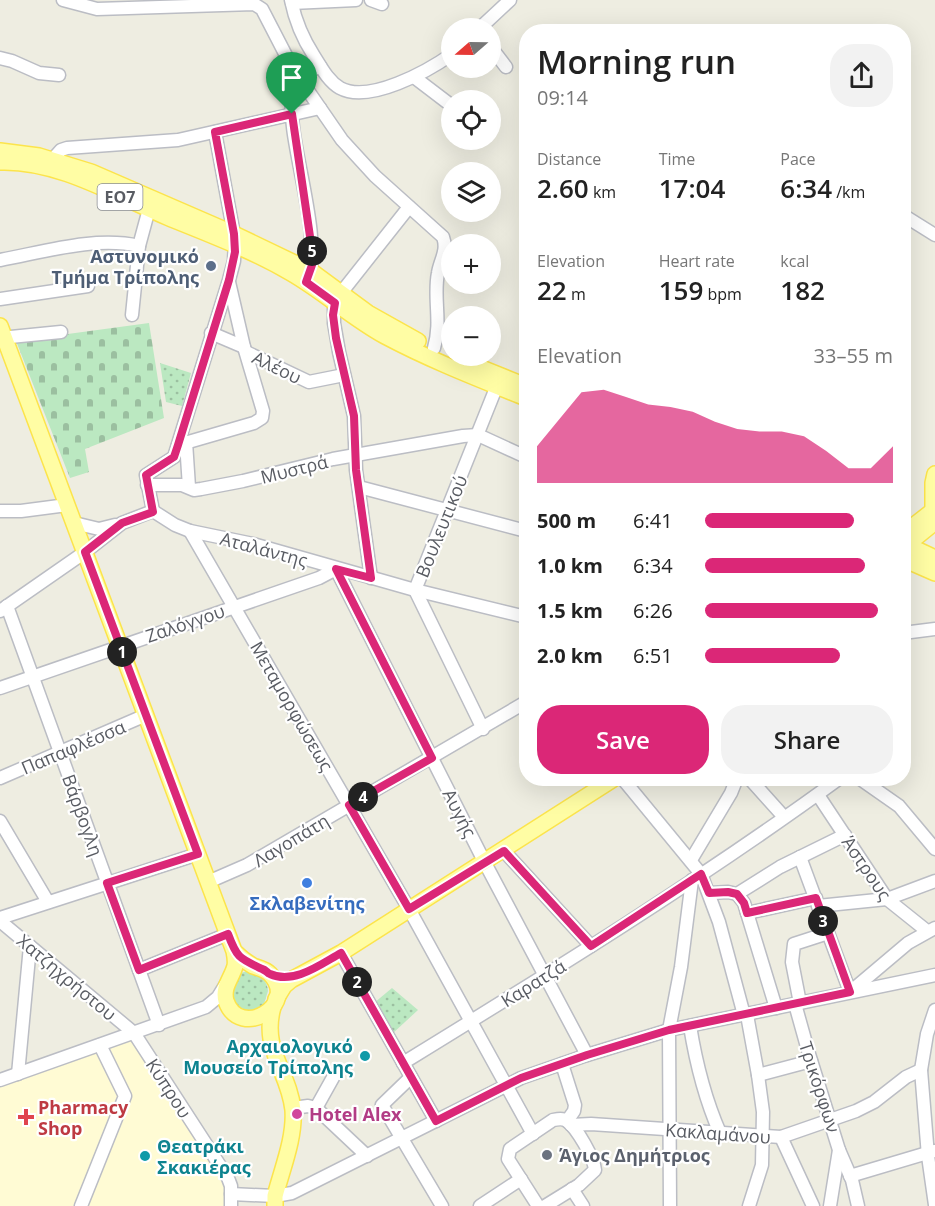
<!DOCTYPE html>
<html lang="en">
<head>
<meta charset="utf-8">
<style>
	:root { --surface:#fff; --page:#f2f2f2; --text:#222; --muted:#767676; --accent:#db2777 }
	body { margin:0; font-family:"Open Sans",sans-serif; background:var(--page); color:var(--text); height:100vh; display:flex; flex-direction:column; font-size:22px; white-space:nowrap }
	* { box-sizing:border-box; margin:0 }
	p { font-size:20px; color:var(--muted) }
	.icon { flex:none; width:33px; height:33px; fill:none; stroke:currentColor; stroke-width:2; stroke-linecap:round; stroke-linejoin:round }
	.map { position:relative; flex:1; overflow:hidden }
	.details { position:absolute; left:519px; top:24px; width:392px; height:762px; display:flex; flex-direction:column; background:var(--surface); border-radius:24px; box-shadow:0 6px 24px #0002 }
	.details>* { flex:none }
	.needle { width:39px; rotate:250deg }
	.tools { position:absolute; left:441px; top:18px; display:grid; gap:12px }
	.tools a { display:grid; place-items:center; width:60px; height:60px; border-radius:50%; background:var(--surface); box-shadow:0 6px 24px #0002; font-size:30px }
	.pin { position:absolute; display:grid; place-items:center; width:51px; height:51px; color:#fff; margin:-62px -26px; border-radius:50% 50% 50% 0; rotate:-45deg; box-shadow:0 0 6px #0007 }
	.pin .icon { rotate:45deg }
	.km { position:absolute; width:30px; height:30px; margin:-15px; border-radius:50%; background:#222; color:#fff; font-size:16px; line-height:30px; text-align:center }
	.round { display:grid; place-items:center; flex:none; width:63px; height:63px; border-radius:24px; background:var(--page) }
	.head { display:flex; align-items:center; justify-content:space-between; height:102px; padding:0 18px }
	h1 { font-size:33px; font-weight:600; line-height:45px }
	.figures { display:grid; grid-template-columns:repeat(3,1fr); gap:9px; height:102px; padding:6px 18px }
	.figures div { display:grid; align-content:center }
	.figures b { font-size:26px; font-weight:600 }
	.figures small { font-size:16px; font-weight:400 }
	.figures p { font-size:16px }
	.chart { height:168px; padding:12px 18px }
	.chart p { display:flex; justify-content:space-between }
	.chart svg { width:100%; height:108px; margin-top:6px; fill:var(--accent); opacity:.7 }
	.cta { display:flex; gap:12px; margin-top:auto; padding:12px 18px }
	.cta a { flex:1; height:69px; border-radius:24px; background:var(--accent); color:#fff; font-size:24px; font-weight:600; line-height:69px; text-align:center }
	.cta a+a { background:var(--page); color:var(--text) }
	ul { padding:0 18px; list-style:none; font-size:20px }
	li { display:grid; grid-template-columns:96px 72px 1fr; align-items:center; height:45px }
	li i { height:15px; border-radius:8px; background:var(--accent) }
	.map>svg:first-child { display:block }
</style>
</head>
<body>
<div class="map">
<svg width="935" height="1206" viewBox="0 0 935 1206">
	<defs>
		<pattern id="cemetery-stones" width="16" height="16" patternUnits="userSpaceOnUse" patternTransform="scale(1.5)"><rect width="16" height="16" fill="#bbe8c1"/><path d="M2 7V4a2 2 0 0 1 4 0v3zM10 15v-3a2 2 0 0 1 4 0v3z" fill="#9bbfa0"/></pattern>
		<pattern id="park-dots" width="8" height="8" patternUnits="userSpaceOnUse" patternTransform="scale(1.5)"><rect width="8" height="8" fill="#bbe8c1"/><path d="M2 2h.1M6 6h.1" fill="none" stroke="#9bbfa0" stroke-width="1.8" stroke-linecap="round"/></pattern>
	</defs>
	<rect width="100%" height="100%" fill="#eeede1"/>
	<path fill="#fffbd4" d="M133,1039L228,1182V1206H0V1084Z"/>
	<path fill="url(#cemetery-stones)" d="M149,323L164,418L85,449L89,472L70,478L16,341Z"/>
	<g fill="url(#park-dots)">
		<path d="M160,363L191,373L182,406L166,402Z"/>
		<path d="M247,971C258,971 267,979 268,991L264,1004C251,1015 241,1010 230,1000L238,974Z"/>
		<path d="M392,988L418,1010L392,1034L374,1003Z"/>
	</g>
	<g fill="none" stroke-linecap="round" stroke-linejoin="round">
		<defs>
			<g id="minor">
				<path d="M63,0L97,9L254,4L262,9L293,69L342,140L375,176L443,237C448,251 440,260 438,273C433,298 442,321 434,348"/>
				<path d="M291,0C295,20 303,39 314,56C321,67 328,81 340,88C369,104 428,71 452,54"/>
				<path d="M371,0L382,4"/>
				<path d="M292,3L356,0"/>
				<path d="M480,28L510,0"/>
				<path d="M490,46L506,67"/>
				<path d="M0,58L12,61L39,73L59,75"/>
				<path d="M414,77L452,106"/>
				<path d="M53,159L61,150L67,148L178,140L320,108"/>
				<path d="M903,215L935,235"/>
				<path d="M0,260C44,252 95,236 139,246"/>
				<path d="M308,278C321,246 297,165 293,127C292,117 290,105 293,95C297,81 307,72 320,66"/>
				<path d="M0,299L88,286"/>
				<path d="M132,315L139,246L149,209"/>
				<path d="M211,333L244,347L229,282"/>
				<path d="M0,338L61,332"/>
				<path d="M246,352L309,382L344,375"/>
				<path d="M186,442L189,487"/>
				<path d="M178,445L254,423L262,418L263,411L244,347"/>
				<path d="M147,485H182L194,490L201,489L243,481L333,459L463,436L478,435L526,457"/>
				<path d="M359,487L526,531"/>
				<path d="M0,511H21L67,505"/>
				<path d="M153,511L146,475L174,457L229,280L234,261L235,240L215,132"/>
				<path d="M74,523L99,529L115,525"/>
				<path d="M190,531L409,909L533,1134"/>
				<path d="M336,569L485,863L587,1055"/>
				<path d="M371,578L356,470L354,416L339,352L334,323V306L341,293L409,207"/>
				<path d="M7,606L159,1025"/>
				<path d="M0,611L85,552L122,523L153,511L175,525L190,531L253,544L415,590L526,617"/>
				<path d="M903,633L935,629"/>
				<path d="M0,688L319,578L336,569"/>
				<path d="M483,729L415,590L500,378"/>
				<path d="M0,778L146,715"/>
				<path d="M622,778L701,874L719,922L744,1015"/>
				<path d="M749,778L784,817"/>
				<path d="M859,778L899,806L935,849"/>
				<path d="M818,795L887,899L927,931"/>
				<path d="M0,821L48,902"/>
				<path d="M504,851L591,946"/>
				<path d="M800,857L850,992L908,943L935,928"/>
				<path d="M691,860L731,793L737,778"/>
				<path d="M208,882L247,865L526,702"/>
				<path d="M709,893L728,892L737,894L780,867L845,835"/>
				<path d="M737,894L744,903L776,1008"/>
				<path d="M818,906L887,899L935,881"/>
				<path d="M747,913L816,898"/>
				<path d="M0,918L198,854"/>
				<path d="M0,921L134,1033L228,1178L231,1186V1206"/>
				<path d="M341,953L436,1121"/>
				<path d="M139,970L228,934"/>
				<path d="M800,1003L792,962L794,944L828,933"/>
				<path d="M795,1004L809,1054L839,1150L830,1206"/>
				<path d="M935,1010L927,1034L921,1070L928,1156L935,1205"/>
				<path d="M747,1015L758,1075L763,1112L762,1165L749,1206"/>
				<path d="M690,1026C696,1063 705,1099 720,1133"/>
				<path d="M403,1063C551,972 699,881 840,778"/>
				<path d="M562,1064L575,1105L574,1111L567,1121"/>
				<path d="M18,1074L30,946"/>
				<path d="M758,1075L811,1061"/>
				<path d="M411,1077L382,1105L442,1206"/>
				<path d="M0,1080L206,1007L218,997L226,984"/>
				<path d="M293,1108L308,1106L316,1108L367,1156"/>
				<path d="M316,1108L335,1074"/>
				<path d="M571,1125L591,1124L781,1137L856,1111L874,1102L906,1077L921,1070"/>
				<path d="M781,1137L813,1206"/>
				<path d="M839,1150L852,1180L858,1206"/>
				<path d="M850,1176L934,1151"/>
				<path d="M572,1189L583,1206"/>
				<path d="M231,1194L275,1196L292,1193L521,1078L587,1055L669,1030L935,975"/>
				<path d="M81,1206L125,1096L100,1045"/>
				<path d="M480,1206L521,1179"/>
				<path d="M538,1206L508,1159L510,1149L553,1120C558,1119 563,1118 567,1121C577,1128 594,1158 595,1170L579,1185L545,1206"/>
				<path d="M670,1206L669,1030L681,967L692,880"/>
			</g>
			<g id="major">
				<path d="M0,151L39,156L91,172L234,234L311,271L368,313L418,341"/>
				<path d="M0,162C58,160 115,195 167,217C208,234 252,250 291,273C324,292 352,318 385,336C430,360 479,379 526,398"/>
				<path d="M0,326L234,951C235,956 236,961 235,966C232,978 222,987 226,1001C240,1041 300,1004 270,974C265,969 259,968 253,966C246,962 240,957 234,951"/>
				<path d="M474,365L526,386"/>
				<path d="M933,510V483L935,474"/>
				<path d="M903,534L935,509"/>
				<path d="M903,543L935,558"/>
				<path d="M903,548L935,522"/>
				<path d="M903,559L935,573"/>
				<path d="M276,999L284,986L291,980L341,953L615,778"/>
				<path d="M273,1007C261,1050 289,1071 293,1110C295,1138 282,1169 275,1196V1206"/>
			</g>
		</defs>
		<use href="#minor" stroke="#bbbdc4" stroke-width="15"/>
		<use href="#major" stroke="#fce44c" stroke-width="18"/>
		<use href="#minor" stroke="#fff" stroke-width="12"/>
		<use href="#major" stroke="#fffda4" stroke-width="15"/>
	</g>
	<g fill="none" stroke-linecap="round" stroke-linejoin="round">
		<defs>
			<path id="route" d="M292,114L312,250V265L306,282L335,303L333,315L336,338L354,416L356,470L371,578L336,569L432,758L349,805L409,909L504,851L591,946L701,874L709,893L728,892L737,894L744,903L747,913L816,898L850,992L669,1030L587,1055L521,1078L436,1121L341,953C321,964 294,985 270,974C267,973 266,970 262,969C239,958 237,958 228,934L139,970L107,883L198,854L85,552L122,523L153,512L146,475L174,457L178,445L229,280L235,252L234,234L215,132Z"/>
		</defs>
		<use href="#route" stroke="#fff" stroke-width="12"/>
		<use href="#route" stroke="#db2777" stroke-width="8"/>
	</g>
	<circle fill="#5c6f8a" stroke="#fff" stroke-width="2" cx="211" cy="266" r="6"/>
	<circle fill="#3f7fe0" stroke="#fff" stroke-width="2" cx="307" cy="883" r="6"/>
	<g fill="#0f9aa8" stroke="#fff" stroke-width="2">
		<circle cx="365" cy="1056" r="6"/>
		<circle cx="145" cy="1156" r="6"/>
	</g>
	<circle fill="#d1479c" stroke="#fff" stroke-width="2" cx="297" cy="1114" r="6"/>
	<path fill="#e0444e" stroke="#fff" stroke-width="2" d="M23 1108h6v6h6v6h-6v6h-6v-6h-6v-6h6z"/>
	<circle fill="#6b7280" stroke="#fff" stroke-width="2" cx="547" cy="1155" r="6"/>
	<g text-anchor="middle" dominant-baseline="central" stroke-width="4.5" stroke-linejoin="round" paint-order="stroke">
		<rect fill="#fff" stroke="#8b8d92" stroke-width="1.5" x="97.5" y="184" width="45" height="26" rx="4.5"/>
		<g font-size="16" font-weight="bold" fill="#595c63">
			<text x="120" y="197">ΕΟ7</text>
		</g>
		<g font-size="18" font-weight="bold" fill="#4e5e75" stroke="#fff" text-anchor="end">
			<text x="199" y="256">Αστυνομικό<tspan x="199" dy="21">Τμήμα Τρίπολης</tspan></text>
		</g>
		<g font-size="18" fill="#595c63" stroke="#fff">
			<text transform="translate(277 367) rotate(26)">Αλέου</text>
			<text transform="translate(294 469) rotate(-14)">Μυστρά</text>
			<text transform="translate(441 526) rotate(-68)">Βουλευτικού</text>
			<text transform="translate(264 549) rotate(15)">Αταλάντης</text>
			<text transform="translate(185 623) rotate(-19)">Ζαλόγγου</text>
			<text transform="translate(292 706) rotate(60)">Μεταμορφώσεως</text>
			<text transform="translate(73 747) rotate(-23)">Παπαφλέσσα</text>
			<text transform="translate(460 813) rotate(63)">Αυγής</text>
			<text transform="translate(83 815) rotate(70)">Βάρβογλη</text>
			<text transform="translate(291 840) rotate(-31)">Λαγοπάτη</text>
			<text transform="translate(867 868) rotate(56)">Άστρους</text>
			<text transform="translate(67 977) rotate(40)">Χατζηχρήστου</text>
			<text transform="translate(533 983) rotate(-32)">Καρατζά</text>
			<text transform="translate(820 1087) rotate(72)">Τρικόρφων</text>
			<text transform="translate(169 1088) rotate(57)">Κύπρου</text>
			<text transform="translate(718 1133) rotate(4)">Κακλαμάνου</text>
		</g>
		<g font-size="18" font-weight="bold" fill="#366cbe" stroke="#fff">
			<text x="307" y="903">Σκλαβενίτης</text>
		</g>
		<g font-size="18" font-weight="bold" fill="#0d838f" stroke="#fff" text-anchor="end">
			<text x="353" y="1046">Αρχαιολογικό<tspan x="353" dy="21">Μουσείο Τρίπολης</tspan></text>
			<text x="157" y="1146" text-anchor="start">Θεατράκι<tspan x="157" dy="21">Σκακιέρας</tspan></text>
		</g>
		<g font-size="18" font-weight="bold" fill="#be3a42" stroke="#fff" text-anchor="start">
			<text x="38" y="1107">Pharmacy<tspan x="38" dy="21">Shop</tspan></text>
		</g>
		<g font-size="18" font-weight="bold" fill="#b23c85" stroke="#fff" text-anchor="start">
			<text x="309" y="1114">Hotel Alex</text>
		</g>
		<g font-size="18" font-weight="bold" fill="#5b616d" stroke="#fff" text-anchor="start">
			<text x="559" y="1155">Άγιος Δημήτριος</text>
		</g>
	</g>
</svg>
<div class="tools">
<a><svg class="needle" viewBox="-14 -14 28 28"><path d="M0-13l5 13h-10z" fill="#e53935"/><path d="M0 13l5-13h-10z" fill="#767676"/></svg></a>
<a><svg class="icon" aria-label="locate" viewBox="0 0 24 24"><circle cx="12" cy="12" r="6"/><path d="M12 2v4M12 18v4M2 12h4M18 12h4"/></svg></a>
<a><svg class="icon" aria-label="layers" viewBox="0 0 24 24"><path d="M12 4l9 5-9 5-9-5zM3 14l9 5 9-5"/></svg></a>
<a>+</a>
<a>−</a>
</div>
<div class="pin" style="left:292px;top:114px;background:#1e9e55"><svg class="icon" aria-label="arrive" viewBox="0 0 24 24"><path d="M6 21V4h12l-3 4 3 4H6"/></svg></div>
<b class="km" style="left:122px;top:652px">1</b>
<b class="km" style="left:357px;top:982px">2</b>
<b class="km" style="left:823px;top:921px">3</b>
<b class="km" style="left:363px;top:797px">4</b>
<b class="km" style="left:312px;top:251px">5</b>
<section class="details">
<div class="head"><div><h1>Morning run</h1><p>09:14</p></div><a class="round"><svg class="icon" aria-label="share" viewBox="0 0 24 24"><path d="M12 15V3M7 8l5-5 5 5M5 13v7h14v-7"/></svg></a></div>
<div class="figures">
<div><p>Distance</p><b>2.60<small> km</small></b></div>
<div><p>Time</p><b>17:04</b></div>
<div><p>Pace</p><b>6:34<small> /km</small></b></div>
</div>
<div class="figures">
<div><p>Elevation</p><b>22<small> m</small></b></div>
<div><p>Heart rate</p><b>159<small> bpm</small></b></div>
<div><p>kcal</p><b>182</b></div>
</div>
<div class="chart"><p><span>Elevation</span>33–55 m</p>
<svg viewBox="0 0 160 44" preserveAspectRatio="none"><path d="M0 44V29L10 18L20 7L30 6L40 9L50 12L60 13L70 15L80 19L90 22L100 23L110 23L120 25L130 31L140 38L150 38L160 29V44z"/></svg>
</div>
<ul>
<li><b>500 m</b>6:41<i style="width:79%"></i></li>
<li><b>1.0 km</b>6:34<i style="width:85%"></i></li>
<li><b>1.5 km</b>6:26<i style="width:92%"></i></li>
<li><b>2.0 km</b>6:51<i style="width:72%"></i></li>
</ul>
<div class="cta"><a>Save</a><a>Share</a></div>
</section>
</div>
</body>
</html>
